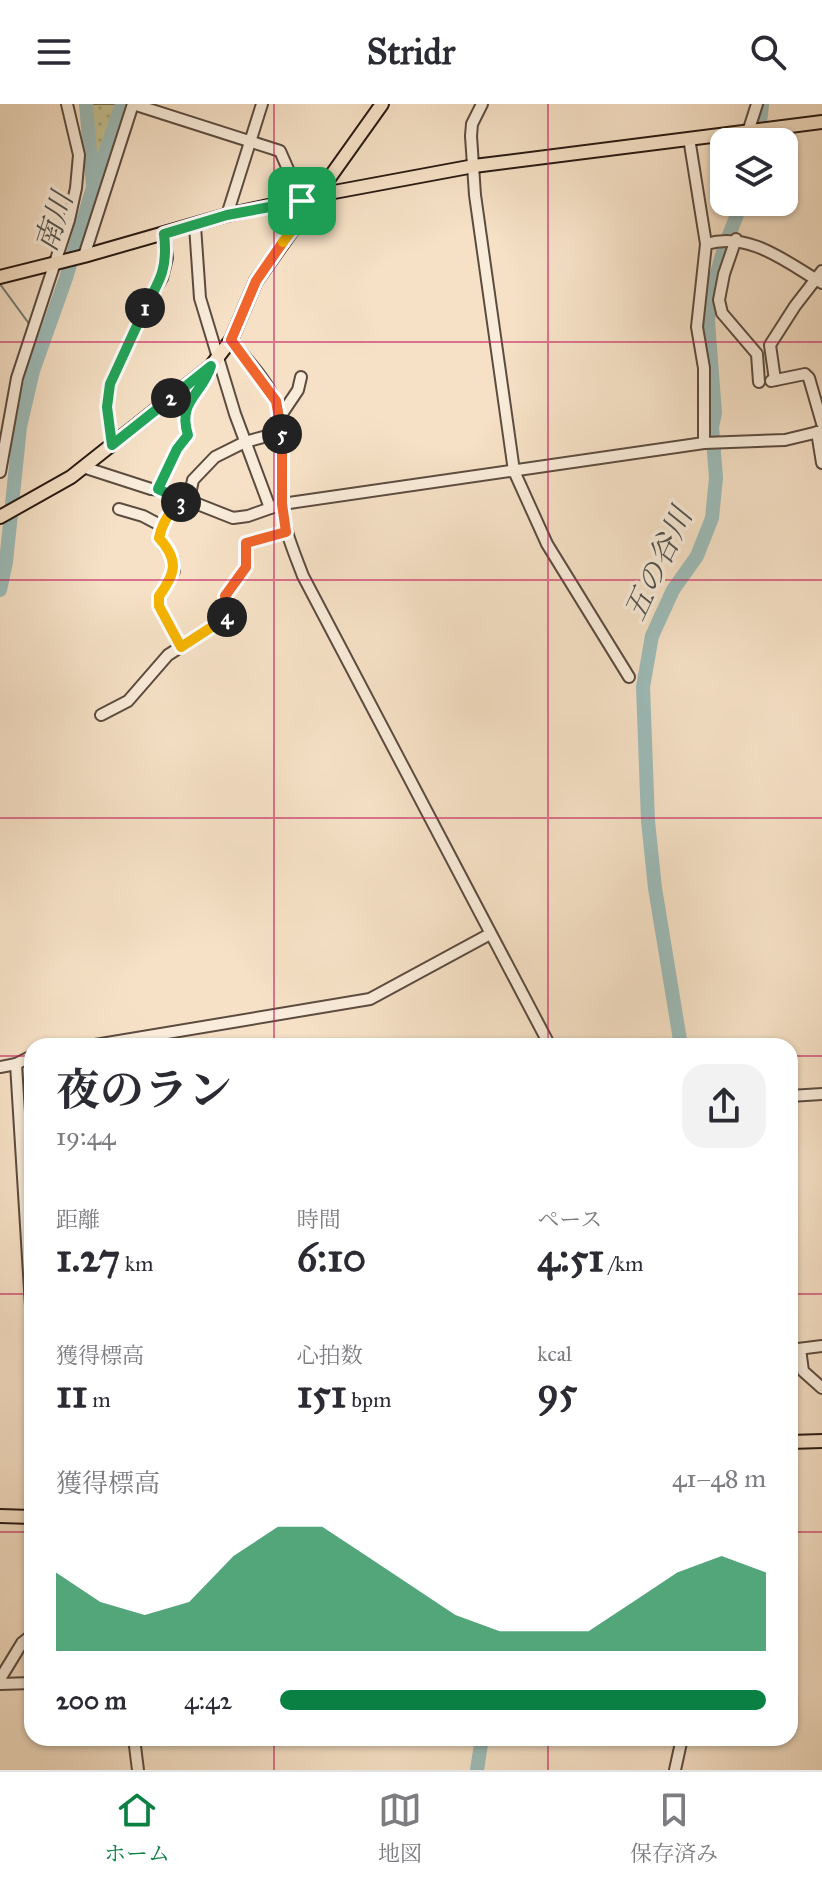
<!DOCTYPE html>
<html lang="ja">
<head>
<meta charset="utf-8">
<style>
	:root { --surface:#fff; --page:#f2f2f3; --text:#2b2b33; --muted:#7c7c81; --line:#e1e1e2; --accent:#0b8043 }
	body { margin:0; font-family:"IM FELL Great Primer","Noto Serif JP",serif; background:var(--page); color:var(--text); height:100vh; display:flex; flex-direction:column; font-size:30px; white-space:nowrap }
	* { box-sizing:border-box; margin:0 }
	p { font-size:26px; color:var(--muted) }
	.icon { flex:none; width:44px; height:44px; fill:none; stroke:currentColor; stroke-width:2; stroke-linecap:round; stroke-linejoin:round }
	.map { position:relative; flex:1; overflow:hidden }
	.drawer { position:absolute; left:24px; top:934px; width:774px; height:708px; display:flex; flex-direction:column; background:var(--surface); border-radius:24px; box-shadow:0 2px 6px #0004 }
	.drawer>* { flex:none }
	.tools { position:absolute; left:710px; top:24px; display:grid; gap:16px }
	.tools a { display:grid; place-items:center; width:88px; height:88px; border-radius:16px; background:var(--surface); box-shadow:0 2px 6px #0004; font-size:40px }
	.pin { position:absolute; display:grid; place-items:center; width:68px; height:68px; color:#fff; margin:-34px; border-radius:16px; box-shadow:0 4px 12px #0006 }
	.km { position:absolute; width:40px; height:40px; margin:-20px; border-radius:50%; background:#222; color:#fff; font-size:22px; line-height:40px; text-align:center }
	.round { display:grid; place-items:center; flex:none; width:84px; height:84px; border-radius:24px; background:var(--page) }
	.summary { display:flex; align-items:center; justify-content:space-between; height:136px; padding:0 32px }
	h1 { font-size:44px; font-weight:700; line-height:60px }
	.figures { display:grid; grid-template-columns:repeat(3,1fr); gap:12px; height:136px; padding:8px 32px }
	.figures div { display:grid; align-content:center }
	.figures b { font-size:40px; font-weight:700 }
	.figures small { font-size:22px; font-weight:400 }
	.figures p { font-size:22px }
	.chart { height:224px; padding:16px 32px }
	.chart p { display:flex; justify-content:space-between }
	.chart svg { width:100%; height:144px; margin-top:8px; fill:var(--accent); opacity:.7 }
	ul { padding:0 32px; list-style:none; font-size:26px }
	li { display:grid; grid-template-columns:128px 96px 1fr; align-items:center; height:60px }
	li i { height:20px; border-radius:10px; background:var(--accent) }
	header { display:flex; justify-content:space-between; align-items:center; height:104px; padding:0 32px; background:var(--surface); font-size:36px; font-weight:700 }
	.menu { display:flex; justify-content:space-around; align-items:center; height:112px; border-top:2px solid var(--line); background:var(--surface); font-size:22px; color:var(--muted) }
	.menu a { display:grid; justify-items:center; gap:4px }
	.menu .on { color:var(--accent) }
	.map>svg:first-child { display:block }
</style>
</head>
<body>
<header><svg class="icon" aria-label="menu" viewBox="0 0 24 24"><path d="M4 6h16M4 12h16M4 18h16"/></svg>Stridr<svg class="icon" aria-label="search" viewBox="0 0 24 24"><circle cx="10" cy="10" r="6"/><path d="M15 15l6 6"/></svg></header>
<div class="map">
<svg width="822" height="1666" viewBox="0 0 822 1666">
	<defs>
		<pattern id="park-dots" width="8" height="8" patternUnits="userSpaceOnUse" patternTransform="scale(2)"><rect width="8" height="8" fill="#c4c090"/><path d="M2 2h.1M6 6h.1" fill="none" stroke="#a8a47b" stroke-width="1.8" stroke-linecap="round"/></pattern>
	</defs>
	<rect width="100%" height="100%" fill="#f6e1c6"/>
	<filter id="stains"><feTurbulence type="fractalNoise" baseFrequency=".0025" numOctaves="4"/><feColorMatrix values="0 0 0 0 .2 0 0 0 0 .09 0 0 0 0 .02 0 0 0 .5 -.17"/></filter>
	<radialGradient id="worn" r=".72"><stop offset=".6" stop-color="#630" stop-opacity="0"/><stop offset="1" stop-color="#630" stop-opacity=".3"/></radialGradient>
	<path fill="url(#park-dots)" stroke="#766d52" stroke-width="2" d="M88,0H117L96,71Z"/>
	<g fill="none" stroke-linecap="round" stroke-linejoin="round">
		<g stroke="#6f7b77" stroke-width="2">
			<path d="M0,180L30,221"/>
			<path d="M36,230L44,241"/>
		</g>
		<g stroke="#9dbcb9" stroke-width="14">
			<path d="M758,38L762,0"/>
			<path d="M95,79L122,0"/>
			<path d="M0,486L6,458L20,323L33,267L66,174L93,83L86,0"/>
			<path d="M681,942L655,784L648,717L643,583L652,532L673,486L697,452L712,414L716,374L712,323L715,309L708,217L711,190L724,144L742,98"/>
			<path d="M477,1666L482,1634"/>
		</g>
		<defs>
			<g id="minor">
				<path d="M133,0L280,47L302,97"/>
				<path d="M482,0L472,20L471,32L475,91L514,367L547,440L629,573"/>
				<path d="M748,28L757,0"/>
				<path d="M689,34L706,140L697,223L704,264V339"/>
				<path d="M227,111L262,0"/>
				<path d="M195,122L200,194L235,310L270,404"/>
				<path d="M736,135L724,170L719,196L722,209L757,250L759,278"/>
				<path d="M706,140C750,127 786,158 822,179"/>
				<path d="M84,152L133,0"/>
				<path d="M231,236C246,255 265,274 275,296C289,328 280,367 282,401C284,426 294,448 303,472L550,942"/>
				<path d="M775,276L770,241L795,202L822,167"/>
				<path d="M771,277L805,270L809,274L822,319"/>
				<path d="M817,328L822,359"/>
				<path d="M112,341L107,303L110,280L144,205L162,174L167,154L164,130"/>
				<path d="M83,363L151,385L162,386L233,414L248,412L282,400L704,339L785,336L822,327"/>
				<path d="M0,368L17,274L69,116L76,84L79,51L67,0"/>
				<path d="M158,385L177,345L188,331C176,297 202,291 211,262"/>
				<path d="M119,405L143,412L162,422"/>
				<path d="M181,543L159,502V492L174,467L173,455L159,434C163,417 172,402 189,395L193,376L215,353L245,338L267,332L298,286L301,273"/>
				<path d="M101,611L128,597L168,551L229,512L225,492L246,463V439L286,428"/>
				<path d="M89,942L370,895L490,830"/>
				<path d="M16,960L32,1218"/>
				<path d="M0,963L16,960L32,952"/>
				<path d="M790,992L822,990"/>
				<path d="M800,1245L803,1267L822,1284"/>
				<path d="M790,1246L822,1242"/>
				<path d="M0,1575L22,1539L32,1531"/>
				<path d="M0,1580L32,1579"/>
				<path d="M134,1634L138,1666"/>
				<path d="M246,1634H259"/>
				<path d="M675,1666L682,1634"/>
			</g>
			<g id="major">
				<path d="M0,173L84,152L227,111L318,91L474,62L822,18"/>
				<path d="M0,413L71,373L211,262L231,236L256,177L382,0"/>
				<path d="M790,1338L822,1337"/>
				<path d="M0,1412L32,1413"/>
			</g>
		</defs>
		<use href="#minor" stroke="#5c4c40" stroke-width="14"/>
		<use href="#major" stroke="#291a14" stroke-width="16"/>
		<use href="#minor" stroke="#f9ecda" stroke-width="10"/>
		<use href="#major" stroke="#f6e1c6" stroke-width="12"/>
	</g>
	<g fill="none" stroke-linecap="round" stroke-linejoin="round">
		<defs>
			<path id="split-1" d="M145,204C161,175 168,163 164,130L227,111L302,97"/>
			<path id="split-2" d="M145,204L110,280L107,303L112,341L171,294"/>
			<path id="split-3" d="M171,294L211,262C202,291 177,297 188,331L177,345L158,385L184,397L181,398"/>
			<path id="split-4" d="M181,398C169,407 162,420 159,434C180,457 175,470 159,492V502L181,543L227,513"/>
			<path id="split-5" d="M227,513L229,512L225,492L246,463V439L286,428L282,400V330"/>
			<path id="split-6" d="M282,330L276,297L231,236L256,177L283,138"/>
			<path id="split-7" d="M283,138L318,91L302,97"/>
		</defs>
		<use href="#split-1" stroke="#fff" stroke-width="16"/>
		<use href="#split-2" stroke="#fff" stroke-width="16"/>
		<use href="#split-3" stroke="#fff" stroke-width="16"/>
		<use href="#split-4" stroke="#fff" stroke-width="16"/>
		<use href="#split-5" stroke="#fff" stroke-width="16"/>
		<use href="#split-6" stroke="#fff" stroke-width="16"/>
		<use href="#split-7" stroke="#fff" stroke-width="16"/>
		<use href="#split-1" stroke="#22a559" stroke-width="10"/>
		<use href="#split-2" stroke="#22a559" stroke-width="10"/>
		<use href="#split-3" stroke="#22a559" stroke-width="10"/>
		<use href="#split-4" stroke="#f5b400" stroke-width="10"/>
		<use href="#split-5" stroke="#f0652b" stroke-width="10"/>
		<use href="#split-6" stroke="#f0652b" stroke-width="10"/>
		<use href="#split-7" stroke="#f5b400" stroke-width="10"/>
	</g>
	<path fill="none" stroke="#c2185b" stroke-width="2" stroke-opacity="0.55" d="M274,0V942M548,0V942M0,238H822M0,476H822M0,714H822M0,952H32M790,952H822M0,1190H32M790,1190H822M0,1428H32M790,1428H822M274,1634V1666M548,1634V1666"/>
	<g text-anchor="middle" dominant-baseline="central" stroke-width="7" stroke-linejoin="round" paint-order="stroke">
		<g font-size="30" font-style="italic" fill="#52534e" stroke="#f9ecda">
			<text transform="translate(54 118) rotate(-72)">南川</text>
			<text transform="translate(658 460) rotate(-65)">五の谷川</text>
		</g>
	</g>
	<rect width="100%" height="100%" filter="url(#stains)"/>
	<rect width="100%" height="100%" fill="url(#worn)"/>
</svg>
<div class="tools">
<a><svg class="icon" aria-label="layers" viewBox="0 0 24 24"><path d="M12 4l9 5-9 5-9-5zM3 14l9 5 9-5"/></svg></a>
</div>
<div class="pin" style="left:302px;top:97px;background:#1e9e55"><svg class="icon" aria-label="arrive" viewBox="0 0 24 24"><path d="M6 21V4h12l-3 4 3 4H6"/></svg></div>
<b class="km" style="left:145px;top:204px">1</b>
<b class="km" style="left:171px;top:294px">2</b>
<b class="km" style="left:181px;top:398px">3</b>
<b class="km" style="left:227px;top:513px">4</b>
<b class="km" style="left:282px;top:330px">5</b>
<section class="drawer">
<div class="summary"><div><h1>夜のラン</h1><p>19:44</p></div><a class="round"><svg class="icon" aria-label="share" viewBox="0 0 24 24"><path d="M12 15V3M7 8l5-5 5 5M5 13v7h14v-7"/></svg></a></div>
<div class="figures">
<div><p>距離</p><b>1.27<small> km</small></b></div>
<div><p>時間</p><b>6:10</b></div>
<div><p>ペース</p><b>4:51<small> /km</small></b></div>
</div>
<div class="figures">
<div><p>獲得標高</p><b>11<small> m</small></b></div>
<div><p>心拍数</p><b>151<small> bpm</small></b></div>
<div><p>kcal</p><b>95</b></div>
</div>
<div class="chart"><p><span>獲得標高</span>41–48 m</p>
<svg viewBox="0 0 160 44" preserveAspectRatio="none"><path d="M0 44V20L10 29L20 33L30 29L40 15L50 6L60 6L70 15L80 24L90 33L100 38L110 38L120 38L130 29L140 20L150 15L160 20V44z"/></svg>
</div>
<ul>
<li><b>200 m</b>4:42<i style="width:100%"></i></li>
</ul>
</section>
</div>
<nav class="menu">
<a class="on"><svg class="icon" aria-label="home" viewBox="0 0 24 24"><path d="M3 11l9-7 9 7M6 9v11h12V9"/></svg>ホーム</a>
<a><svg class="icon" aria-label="map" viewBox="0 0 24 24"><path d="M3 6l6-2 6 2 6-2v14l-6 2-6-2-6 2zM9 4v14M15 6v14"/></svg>地図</a>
<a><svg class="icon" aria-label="saved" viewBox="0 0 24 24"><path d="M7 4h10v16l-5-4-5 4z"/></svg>保存済み</a>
</nav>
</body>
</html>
